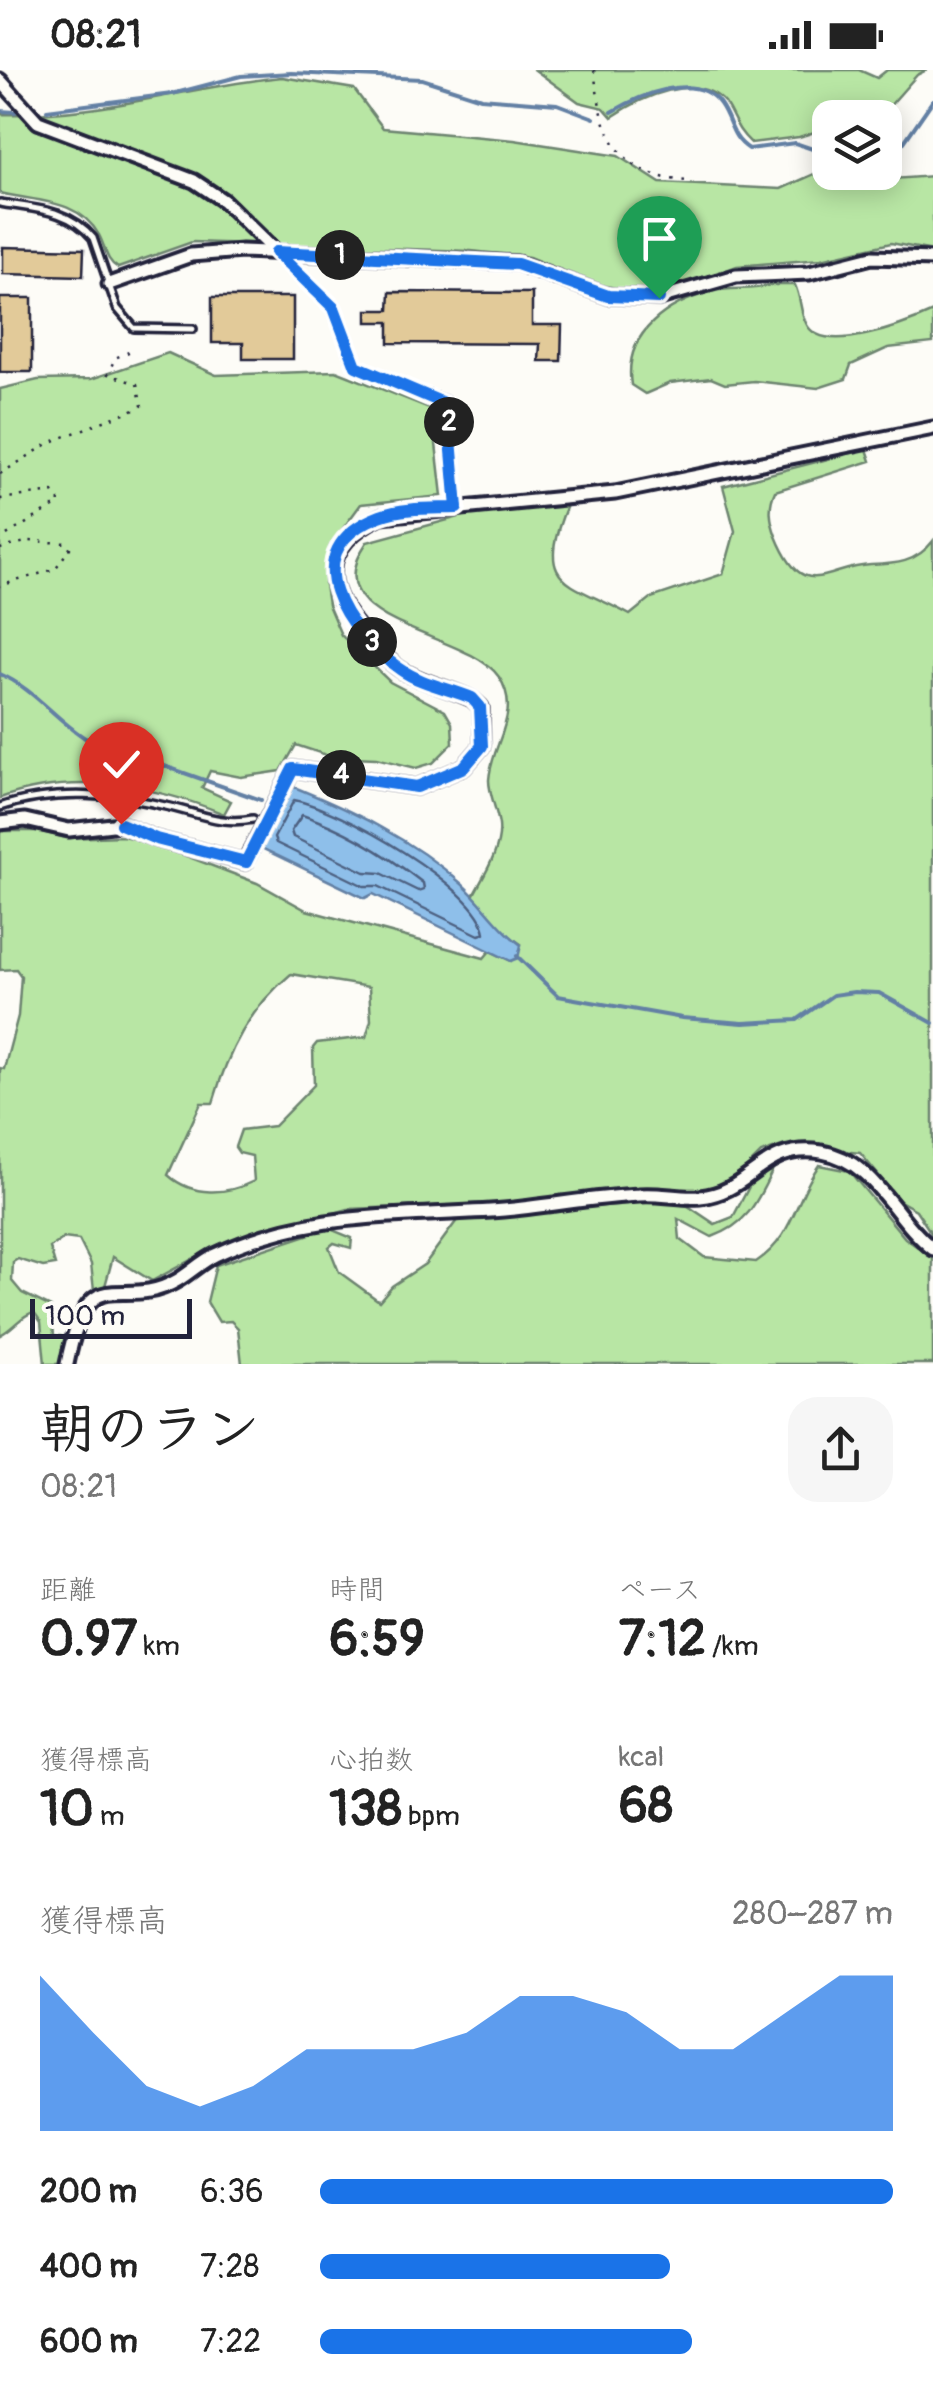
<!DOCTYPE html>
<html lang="ja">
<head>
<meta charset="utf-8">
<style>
	:root { --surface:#fff; --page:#f6f6f6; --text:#222; --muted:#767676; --accent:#1a73e8 }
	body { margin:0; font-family:Pangolin,"Klee One",sans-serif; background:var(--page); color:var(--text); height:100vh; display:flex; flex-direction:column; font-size:38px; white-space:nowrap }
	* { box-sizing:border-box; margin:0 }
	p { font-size:32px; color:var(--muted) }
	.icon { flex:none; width:55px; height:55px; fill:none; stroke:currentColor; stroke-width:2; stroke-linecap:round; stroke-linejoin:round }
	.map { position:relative; height:1294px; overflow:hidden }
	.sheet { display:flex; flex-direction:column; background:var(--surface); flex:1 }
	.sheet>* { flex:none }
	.buttons { position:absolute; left:812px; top:30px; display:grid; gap:20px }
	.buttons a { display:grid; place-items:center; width:90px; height:90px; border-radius:20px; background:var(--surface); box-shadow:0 5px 25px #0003; font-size:50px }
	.scale { position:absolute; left:30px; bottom:25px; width:162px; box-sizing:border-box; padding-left:10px; border:5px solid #22223b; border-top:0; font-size:28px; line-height:35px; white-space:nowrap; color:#22223b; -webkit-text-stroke:8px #fdfcf7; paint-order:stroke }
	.pin { position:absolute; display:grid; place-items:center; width:85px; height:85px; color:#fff; margin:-102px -42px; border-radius:50% 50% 50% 0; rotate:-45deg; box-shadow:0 0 10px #0007 }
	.pin .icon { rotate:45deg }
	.km { position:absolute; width:50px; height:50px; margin:-25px; border-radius:50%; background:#222; color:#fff; font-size:28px; line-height:50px; text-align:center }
	.round { display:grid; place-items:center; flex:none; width:105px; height:105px; border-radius:30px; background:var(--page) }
	.overview { display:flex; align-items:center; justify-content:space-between; height:170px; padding:0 40px }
	h1 { font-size:55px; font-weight:700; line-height:75px }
	.metrics { display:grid; grid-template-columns:repeat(3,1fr); gap:15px; height:170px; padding:10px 40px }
	.metrics div { display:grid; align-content:center }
	.metrics b { font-size:50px; font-weight:700 }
	.metrics small { font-size:28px; font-weight:400 }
	.metrics p { font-size:28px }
	.chart { height:280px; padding:20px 40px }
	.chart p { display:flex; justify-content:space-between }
	.chart svg { width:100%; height:180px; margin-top:10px; fill:var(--accent); opacity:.7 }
	ul { padding:0 40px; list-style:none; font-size:32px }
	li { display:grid; grid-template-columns:160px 120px 1fr; align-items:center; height:75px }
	li i { height:25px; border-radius:12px; background:var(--accent) }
	.status { display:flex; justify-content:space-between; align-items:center; height:70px; padding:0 50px; background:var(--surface); direction:ltr }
	.status svg { height:28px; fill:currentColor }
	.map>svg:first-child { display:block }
</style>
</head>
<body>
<div class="status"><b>08:21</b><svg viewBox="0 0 49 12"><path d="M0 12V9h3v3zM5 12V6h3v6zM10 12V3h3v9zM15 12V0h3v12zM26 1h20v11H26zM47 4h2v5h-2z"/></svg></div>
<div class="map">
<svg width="933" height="1294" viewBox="0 0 933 1294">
	<rect width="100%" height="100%" fill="#fdfcf7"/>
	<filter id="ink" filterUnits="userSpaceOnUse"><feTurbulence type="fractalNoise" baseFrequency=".01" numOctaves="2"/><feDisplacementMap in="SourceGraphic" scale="20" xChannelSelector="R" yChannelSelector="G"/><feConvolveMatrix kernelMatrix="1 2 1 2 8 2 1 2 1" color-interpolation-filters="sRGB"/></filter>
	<g filter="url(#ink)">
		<g fill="#b8e6a4" stroke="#6d8470" stroke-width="2.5" fill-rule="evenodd">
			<path d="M535,0H859L877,8L887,0H927L917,5L880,47L830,48V57L799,67L751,73C735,58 736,50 725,33C698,0 640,28 612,47L604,38L579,32Z"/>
			<path d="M282,7L354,19L383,58L514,70L618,86L660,113L781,119L830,97V102L862,103L865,111L933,106V181L891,173L821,189L737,196L670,221L642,223L595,214L529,187L471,181L192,172L118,198C105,190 106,178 99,165C78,128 36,132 0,123V44C98,48 187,16 282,7Z"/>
			<path d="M770,215H795C801,228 800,242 806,253C821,288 909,253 933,242V273L888,278L851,295L846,309L818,318L754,311L725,314L711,308L670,313L645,324L631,315C623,262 669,232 715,221C733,217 752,221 770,215Z"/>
			<path d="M168,283L216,305L336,301L432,339L442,426L361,434L330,476L325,515L328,535L341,565L390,612L445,641L452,653L453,673L433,693L416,698L376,688L329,686L296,675L281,701L241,707L210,701L202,718L231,731L224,744C155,715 72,702 0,728V319L38,310L91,309Z"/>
			<path d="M867,379L871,391L775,421C768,436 770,450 776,466C804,535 825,497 871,495C896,494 916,493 933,471V1166L916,1140L900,1131L860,1083L785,1075L761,1083L735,1109L705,1120L640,1118L541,1132L348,1139L211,1179L152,1211L113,1187L105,1216L94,1220L91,1194L79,1170L64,1168L50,1178L55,1195L43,1197L18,1189L13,1192L12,1211L22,1223L51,1237L54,1265L67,1267L61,1294H45L41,1252L34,1242C21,1245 13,1259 0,1265V998L4,999L18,946L21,906L16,899L0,900V761H38L66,768L122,766L147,771L257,813L306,840L484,888L490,881L511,891L521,874L497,857L473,826C484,805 502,779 499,755C497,740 489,724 489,710C491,674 523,643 499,607C467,560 309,557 367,472L470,444L567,435C533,518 569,511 630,545L651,528L723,504L735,461L723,416ZM291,904L369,917L371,950L366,967L317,973L313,978L314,1015L274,1056L241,1060L235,1077L239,1083L252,1086L254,1111C226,1125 193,1127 168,1105L201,1033H213C228,981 249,939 291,904Z"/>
			<path d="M777,1090L780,1095L773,1099C757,1132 748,1154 712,1167L678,1149L680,1169L704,1187L756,1192C793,1168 795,1129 819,1095L849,1101L905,1168L933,1188V1294H242L238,1258L231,1251L219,1252L207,1232L216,1195L328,1158L352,1168L351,1178L334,1173L329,1177L339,1202L379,1231L392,1216L425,1194L458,1149L660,1131L688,1136L715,1154L733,1147L751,1113Z"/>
		</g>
		<path fill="#8ebfea" stroke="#6380a4" stroke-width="2.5" d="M289,715C351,740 412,769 462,814C484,834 497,857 521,875L518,888L511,891L373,824L365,828L259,777Z"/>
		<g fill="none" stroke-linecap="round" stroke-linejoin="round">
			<g stroke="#4d6181" stroke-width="2.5">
				<path d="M294,730C338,738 479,817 485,863L479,865L378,816H364L276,773L274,768Z"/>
				<path d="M302,745C346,759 387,785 423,813L424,819L418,821L381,803L365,802L293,767L291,761Z"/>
			</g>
			<g stroke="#6380a4" stroke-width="4">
				<path d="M47,40L172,24L241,6L291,3L422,9L481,28L557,34L594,48"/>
				<path d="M0,41L15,42"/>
				<path d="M612,42C639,26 696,0 720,34C732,51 730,67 749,79L795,73L830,85"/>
				<path d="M885,78L904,72L933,30"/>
				<path d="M0,604C33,618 55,649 85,668L261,730"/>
				<path d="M517,886L558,926L682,948L743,953L797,950L833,925L854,922L879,923L933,953"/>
			</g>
		</g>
		<g fill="#e2ca99" stroke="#22223b" stroke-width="2.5">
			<path d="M3,177L84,179L83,206L3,204Z"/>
			<path d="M390,222L532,223V255H562L561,291H539L540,274L389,273V252H367V240H389Z"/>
			<path d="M212,227H293V289H243V273H212Z"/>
			<rect x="0" y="228" width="32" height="74"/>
		</g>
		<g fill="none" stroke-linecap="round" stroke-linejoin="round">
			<defs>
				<g id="lane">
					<path d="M0,133C35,139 69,139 93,168L117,238L134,258L193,259"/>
					<path d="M280,186L333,238L352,290L367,304L444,330L457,435"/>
					<path d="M0,737C53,719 116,724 170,737C200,744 221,755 253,749"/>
				</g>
				<g id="street">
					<path d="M0,10L38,52L194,111L224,131L276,182"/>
					<path d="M109,214L191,185L242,181L517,193L608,226L659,228L736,206L809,203L872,187L933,189"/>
					<path d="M0,753L25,750L69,760L121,754L156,769L245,792L293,699L417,717L464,697L482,676L481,637L472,629C451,619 427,614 407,603C391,595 379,580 367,567C323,520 317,477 381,446L615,423L933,358"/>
					<path d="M67,1294C89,1182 119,1245 178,1210C191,1202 201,1192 215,1185C313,1139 401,1148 504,1140C549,1136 594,1127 639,1125C660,1123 680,1129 700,1127C752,1122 762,1072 822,1082C875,1091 893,1148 933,1179"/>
				</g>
			</defs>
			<use href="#lane" stroke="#22223b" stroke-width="12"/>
			<use href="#street" stroke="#22223b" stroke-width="19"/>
			<g stroke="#22223b" stroke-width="2.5" stroke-dasharray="2.5 8" stroke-linecap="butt">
				<path d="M594,0C602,63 616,107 689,111"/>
				<path d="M0,404L51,372L142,336L137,314L108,304L115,288L133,280"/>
				<path d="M0,429L53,422L60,433L0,469"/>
				<path d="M0,479L29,471L68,473L70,478L55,499L0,516"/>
			</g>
			<use href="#lane" stroke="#fdfcf7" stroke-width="5"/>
			<use href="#street" stroke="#fdfcf7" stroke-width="11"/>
		</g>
	</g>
	<g fill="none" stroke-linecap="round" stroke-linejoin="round" filter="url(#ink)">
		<defs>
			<path id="route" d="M121,754L156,769L246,792L293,699L417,717L464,697L482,676L480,637L472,628C448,618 421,614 400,599C347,563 290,480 380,446C404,437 432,439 457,438L448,335L356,296L334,238L276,182L517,194L608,226L659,228"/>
		</defs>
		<use href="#route" stroke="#fff" stroke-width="20"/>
		<use href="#route" stroke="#1a73e8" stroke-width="12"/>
	</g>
</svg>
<div class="buttons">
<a><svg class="icon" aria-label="layers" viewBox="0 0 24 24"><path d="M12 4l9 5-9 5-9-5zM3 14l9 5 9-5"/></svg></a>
</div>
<div class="scale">100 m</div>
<div class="pin" style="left:659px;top:228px;background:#1e9e55"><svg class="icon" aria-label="arrive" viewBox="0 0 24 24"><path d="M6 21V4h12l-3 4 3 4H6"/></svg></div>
<div class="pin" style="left:121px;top:754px;background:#d93025"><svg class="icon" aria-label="check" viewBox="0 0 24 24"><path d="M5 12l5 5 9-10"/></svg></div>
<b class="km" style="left:340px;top:185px">1</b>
<b class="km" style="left:449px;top:352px">2</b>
<b class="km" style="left:372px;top:572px">3</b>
<b class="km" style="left:341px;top:705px">4</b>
</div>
<section class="sheet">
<div class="overview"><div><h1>朝のラン</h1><p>08:21</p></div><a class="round"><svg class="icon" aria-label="share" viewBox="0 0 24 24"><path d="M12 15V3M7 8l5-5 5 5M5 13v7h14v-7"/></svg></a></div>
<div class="metrics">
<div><p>距離</p><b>0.97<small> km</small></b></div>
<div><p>時間</p><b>6:59</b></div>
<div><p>ペース</p><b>7:12<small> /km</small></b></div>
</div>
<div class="metrics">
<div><p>獲得標高</p><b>10<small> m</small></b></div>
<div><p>心拍数</p><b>138<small> bpm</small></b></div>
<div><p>kcal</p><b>68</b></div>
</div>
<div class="chart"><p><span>獲得標高</span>280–287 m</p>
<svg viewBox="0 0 160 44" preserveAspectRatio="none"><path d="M0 44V6L10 20L20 33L30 38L40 33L50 24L60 24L70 24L80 20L90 11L100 11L110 15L120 24L130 24L140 15L150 6L160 6V44z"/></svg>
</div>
<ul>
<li><b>200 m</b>6:36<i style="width:100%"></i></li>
<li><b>400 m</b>7:28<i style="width:61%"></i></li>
<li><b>600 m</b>7:22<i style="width:65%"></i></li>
</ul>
</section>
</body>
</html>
